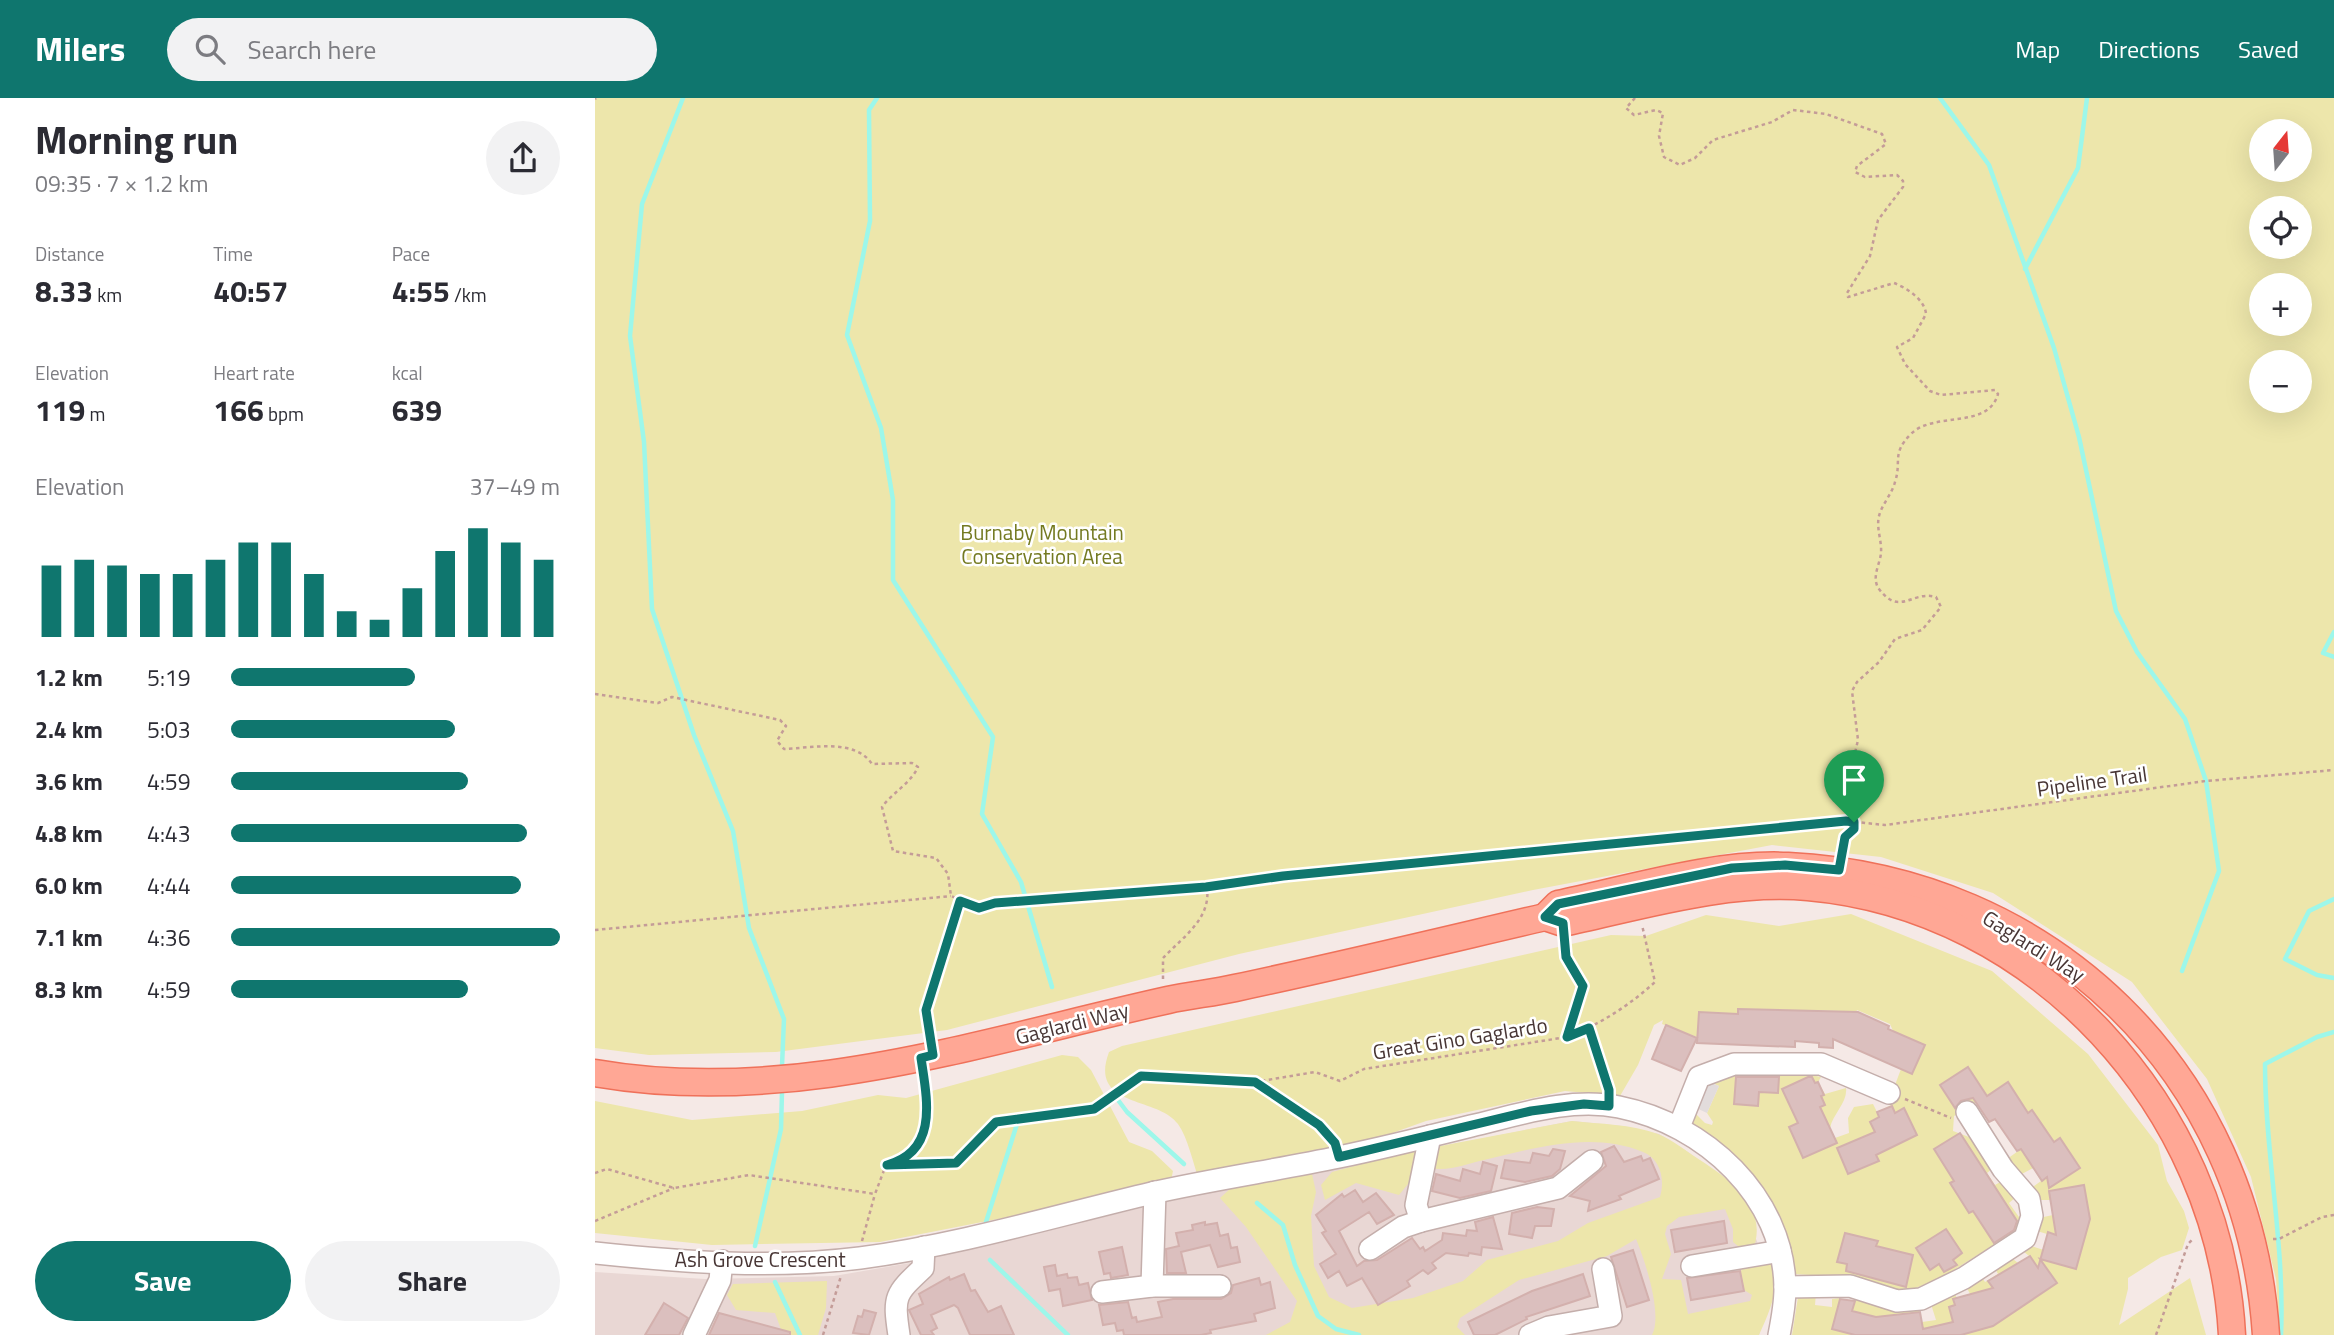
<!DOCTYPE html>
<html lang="en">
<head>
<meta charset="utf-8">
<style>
	:root { --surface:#fff; --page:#f2f2f3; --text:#2b2b33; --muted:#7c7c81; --accent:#0f766e }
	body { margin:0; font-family:"Titillium Web",sans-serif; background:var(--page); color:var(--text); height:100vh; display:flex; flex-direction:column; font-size:26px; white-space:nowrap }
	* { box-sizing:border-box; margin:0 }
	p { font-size:23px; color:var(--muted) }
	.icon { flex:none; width:38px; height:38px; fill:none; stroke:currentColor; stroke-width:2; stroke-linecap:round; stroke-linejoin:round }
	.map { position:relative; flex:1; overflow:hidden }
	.panel { display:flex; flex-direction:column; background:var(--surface); width:595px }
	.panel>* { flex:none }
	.needle { width:46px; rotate:17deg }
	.controls { position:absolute; left:1654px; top:21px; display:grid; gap:14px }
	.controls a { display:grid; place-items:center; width:63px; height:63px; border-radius:50%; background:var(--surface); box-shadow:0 7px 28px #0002; font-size:35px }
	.pin { position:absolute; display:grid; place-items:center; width:60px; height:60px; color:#fff; margin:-72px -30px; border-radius:50% 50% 50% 0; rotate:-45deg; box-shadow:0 0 7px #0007 }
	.pin .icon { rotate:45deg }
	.round { display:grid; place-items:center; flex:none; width:74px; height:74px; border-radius:37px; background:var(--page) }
	.head { display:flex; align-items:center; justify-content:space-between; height:119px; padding:0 35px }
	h1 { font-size:38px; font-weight:700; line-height:52px }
	.metrics { display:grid; grid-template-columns:repeat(3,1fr); gap:10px; height:119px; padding:7px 35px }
	.metrics div { display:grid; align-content:center }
	.metrics b { font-size:30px; font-weight:700 }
	.metrics small { font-size:19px; font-weight:400 }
	.metrics p { font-size:19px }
	.chart { height:196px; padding:14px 35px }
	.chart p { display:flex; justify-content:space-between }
	.chart svg { width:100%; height:126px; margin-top:7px; stroke:var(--accent); stroke-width:6 }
	.action { display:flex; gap:14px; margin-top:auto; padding:14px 35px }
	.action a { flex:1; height:80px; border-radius:42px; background:var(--accent); color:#fff; font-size:28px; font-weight:700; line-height:80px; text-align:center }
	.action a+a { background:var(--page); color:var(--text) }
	ul { padding:0 35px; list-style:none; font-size:23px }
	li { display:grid; grid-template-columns:112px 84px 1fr; align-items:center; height:52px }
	li i { height:18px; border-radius:9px; background:var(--accent) }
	header { display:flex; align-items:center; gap:42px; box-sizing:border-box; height:98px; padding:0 35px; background:var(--accent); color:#fff }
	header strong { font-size:33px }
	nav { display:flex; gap:38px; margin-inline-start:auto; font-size:24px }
	.search { width:490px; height:63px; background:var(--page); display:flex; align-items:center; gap:18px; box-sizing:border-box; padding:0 24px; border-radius:38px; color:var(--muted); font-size:26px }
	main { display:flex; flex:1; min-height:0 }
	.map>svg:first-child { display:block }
</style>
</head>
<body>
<header>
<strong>Milers</strong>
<div class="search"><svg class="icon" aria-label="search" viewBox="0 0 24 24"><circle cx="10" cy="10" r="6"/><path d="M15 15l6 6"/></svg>Search here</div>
<nav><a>Map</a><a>Directions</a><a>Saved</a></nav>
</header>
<main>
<section class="panel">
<div class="head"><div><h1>Morning run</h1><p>09:35 · 7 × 1.2 km</p></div><a class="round"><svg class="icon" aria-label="share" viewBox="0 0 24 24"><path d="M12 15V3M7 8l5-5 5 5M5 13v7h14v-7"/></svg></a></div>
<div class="metrics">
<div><p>Distance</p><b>8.33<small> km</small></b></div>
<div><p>Time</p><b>40:57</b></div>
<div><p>Pace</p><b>4:55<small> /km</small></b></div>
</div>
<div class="metrics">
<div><p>Elevation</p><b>119<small> m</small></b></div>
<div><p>Heart rate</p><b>166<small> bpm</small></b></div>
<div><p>kcal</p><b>639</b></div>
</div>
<div class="chart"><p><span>Elevation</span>37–49 m</p>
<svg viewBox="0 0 160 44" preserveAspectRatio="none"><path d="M5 44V19M15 44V17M25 44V19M35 44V22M45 44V22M55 44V17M65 44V11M75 44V11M85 44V22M95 44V35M105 44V38M115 44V27M125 44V14M135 44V6M145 44V11M155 44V17"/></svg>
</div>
<ul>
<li><b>1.2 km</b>5:19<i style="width:56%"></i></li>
<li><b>2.4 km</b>5:03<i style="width:68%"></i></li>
<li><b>3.6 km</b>4:59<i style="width:72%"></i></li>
<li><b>4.8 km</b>4:43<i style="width:90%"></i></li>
<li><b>6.0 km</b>4:44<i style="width:88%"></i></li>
<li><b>7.1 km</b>4:36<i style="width:100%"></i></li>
<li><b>8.3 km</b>4:59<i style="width:72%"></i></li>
</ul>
<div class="action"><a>Save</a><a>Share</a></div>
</section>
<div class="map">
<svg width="1739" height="1237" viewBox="0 0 1739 1237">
	<rect width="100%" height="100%" fill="#f5e9e6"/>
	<path fill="#e9d7d4" d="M977,1023L1027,1028L1064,1036L1096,1056L1155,1125L1171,1167L1170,1217L1164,1237H0V1174L110,1181L239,1178L315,1165L618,1093Z"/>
	<g fill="#ede6ab" fill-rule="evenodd">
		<path d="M0,0H1739V1237H1685L1681,1181L1656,1079L1612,981L1537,884L1398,795L1286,759L1177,747L938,792L644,856L352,932L181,954L54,957L0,950ZM1666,33H1704V72H1666ZM1666,110H1704V149H1666ZM1666,187H1704V226H1666ZM1666,264H1704V303H1666Z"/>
		<path d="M1256,816L1397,873L1493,956L1563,1047L1572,1083L1589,1113L1594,1130L1587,1152L1566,1159L1533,1180V1191L1524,1227L1595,1180L1611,1237H1272L1277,1218L1257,1213L1260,1201L1306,1212L1323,1208L1327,1224L1341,1222L1335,1203L1357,1190L1362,1200L1375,1196L1371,1188L1386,1178L1390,1184L1403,1176L1398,1167L1414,1158L1423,1165L1434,1158L1428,1153L1433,1147L1455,1154L1449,1149L1452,1136L1442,1133L1444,1120L1458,1117L1456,1102H1443L1435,1091L1446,1083L1438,1070L1425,1077L1412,1061L1433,1046L1458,1042L1438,1013L1433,1015L1413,985L1359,1018L1358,1033L1374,1039L1397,1071L1392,1075L1400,1087L1407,1083L1421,1099L1414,1105L1424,1119L1430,1117L1429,1128L1346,1180L1308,1195L1233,1178L1197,1176C1177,1102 1167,1067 1098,1026L1100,1015L1110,1025L1117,1027L1118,1024L1112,1015L1124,988L1117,985L1126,974L1206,975L1226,979L1223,984L1230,996L1251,990C1253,1004 1238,1016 1235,1030L1240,1040L1254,1035L1253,1020L1259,1009L1278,1006L1282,1014L1296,1007L1294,1003L1306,971L1317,976L1329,947L1298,933L1295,926L1262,912L1250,942V913L1143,911L1142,921L1134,916L1104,914L1102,939L1067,926L1068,922L1059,927L1043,967L1025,998L970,993L831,1023L719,1063L604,1082C598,1065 593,1040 583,1026C563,998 493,1010 514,954L527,948L1016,837L1051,838L1111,817L1184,828Z"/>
		<path d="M467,957L483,959L496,972L534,1044L557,1053L578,1073L575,1087L285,1144L117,1147L0,1135V1003L97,1022L207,1013L283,997L311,1000Z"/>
		<path d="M977,1023C1005,1026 1036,1026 1063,1036C1078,1042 1092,1054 1105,1062C1135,1082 1170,1105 1160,1146L1148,1152L1138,1144V1131L1130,1111L1084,1119L1072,1128L1070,1136L1076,1156L1067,1181L1086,1182L1093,1216L1155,1203L1157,1197L1146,1190L1144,1180L1148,1167L1168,1162L1179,1168C1186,1189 1173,1217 1164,1237H1057C1068,1217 1050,1162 1041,1141L1012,1158L924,1182L865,1220L862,1229L870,1237H671L695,1224L702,1203L651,1129L625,1100L635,1091L717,1076L721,1094L716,1118L719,1168L734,1199L757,1210L818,1200L868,1183L892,1162L963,1143L993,1125L1065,1099C1070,1082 1066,1061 1048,1054C997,1033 940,1050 889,1062C871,1066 853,1074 836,1070L840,1049Z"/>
		<path d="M798,1049L816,1051L823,1057L818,1080L804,1097L761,1085L730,1102L726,1087L737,1074L774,1064Z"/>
		<path d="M232,1183L231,1210L223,1237H188L180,1215L141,1212L132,1197L138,1186Z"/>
		<path d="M1221,1195L1220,1207L1237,1209V1201L1245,1200L1237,1231L1260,1237H1197L1203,1199Z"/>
	</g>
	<path fill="#e2dcdc" d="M1111,983L1124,988L1112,1015L1099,1009Z"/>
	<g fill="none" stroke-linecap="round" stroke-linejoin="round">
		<g stroke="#9df7ea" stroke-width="4.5">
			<path d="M88,0L47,106L35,238L49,344L57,511L99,637L138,733L154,830L189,921L187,968"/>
			<path d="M282,0L274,12L275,123L252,237L286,330L298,402V482L398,639L387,716L426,784L457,889"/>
			<path d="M1345,0L1394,67L1459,250L1484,339L1521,513L1542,554L1590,621L1611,683L1624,773L1587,873"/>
			<path d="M1430,171L1483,70L1492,0"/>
			<path d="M1739,534L1728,555L1739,559"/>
			<path d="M1739,801L1714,813L1690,861L1722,877L1739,880"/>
			<path d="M520,998L532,1014L589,1066"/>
			<path d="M662,1105L688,1127L700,1167L723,1218L741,1231L764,1237"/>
			<path d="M391,1124L422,1026"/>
			<path d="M160,1148L186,1031L187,994"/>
			<path d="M395,1162L473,1237"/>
			<path d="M180,1184L205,1237"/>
			<path d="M1686,1237C1690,1146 1670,1057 1670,966L1722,939L1739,934"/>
		</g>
	</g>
	<g fill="#dbbfbe" stroke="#d3b0ad" stroke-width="2">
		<path d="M1143,911L1263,914L1294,928L1293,931L1330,947L1317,976L1238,941V950L1224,949V945L1200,943V949L1102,945L1104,914L1143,916Z"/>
		<path d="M1071,927L1102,940L1086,973L1057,961Z"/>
		<path d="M1373,969L1392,998L1413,984L1433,1015L1437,1012L1459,1044L1465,1040L1485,1070L1454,1090L1452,1079L1447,1083L1426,1051L1422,1053L1400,1021L1394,1024L1378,1000L1366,1003L1360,1010L1345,987Z"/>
		<path d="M1141,979H1184L1183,995L1164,994L1163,1008L1139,1006Z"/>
		<path d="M1213,979H1217L1220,985L1223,984L1229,997L1226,998L1230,1007L1225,1009L1242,1045L1208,1060L1194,1029L1203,1025L1187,991Z"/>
		<path d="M1297,1008L1300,1015L1309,1010L1322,1037L1281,1057L1284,1063L1253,1076L1242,1050L1280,1034L1275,1024L1284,1019L1282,1014Z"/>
		<path d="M1365,1035L1422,1123L1419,1132L1399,1145L1378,1113L1374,1115L1355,1085L1359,1083L1339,1051Z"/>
		<path d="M1019,1048L1029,1064L1046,1058L1048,1063L1055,1060L1064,1081L1024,1098L1026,1101L993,1113L995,1103L975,1098L1011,1068L1006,1054Z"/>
		<path d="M958,1051L970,1053L965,1071L957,1078L930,1084L906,1080L910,1062L935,1065L938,1055L954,1058Z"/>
		<path d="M888,1064L902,1068L896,1093L865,1100L837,1093L841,1076L865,1083L868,1071L885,1076Z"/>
		<path d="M1489,1087L1495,1121L1481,1171L1445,1161L1462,1185L1398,1228L1366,1237H1260L1237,1231L1245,1201L1260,1203L1257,1213L1281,1219L1325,1214L1328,1231L1358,1224L1354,1209L1360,1207L1358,1201L1398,1190L1393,1183L1435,1158L1443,1170L1453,1134L1461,1137L1454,1093Z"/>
		<path d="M760,1092L768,1104L781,1095L799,1117L782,1126L774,1114L744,1133L762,1168L769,1163L782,1162L817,1140L825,1151L828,1149L830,1153L847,1142L848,1135L871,1138L872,1132L882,1133L880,1124L898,1119L907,1151L887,1149L886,1157L874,1155L873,1158L851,1155L837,1165L841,1170L833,1176L828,1172L812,1183L815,1188L783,1207L767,1180L752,1188L744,1173L733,1180L725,1166L741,1156L727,1135L731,1133L721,1117L747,1096L749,1099Z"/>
		<path d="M942,1109L959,1111L956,1128H940L937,1140L914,1136L917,1115Z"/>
		<path d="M1129,1123L1132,1145L1080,1154L1076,1132Z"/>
		<path d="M610,1124V1127L622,1125L625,1138L633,1136L636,1150L642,1149L645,1164L623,1169L615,1147L586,1154L591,1175H572L571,1151L584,1148L581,1135L598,1132L597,1127Z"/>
		<path d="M1351,1131L1367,1155L1358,1162L1362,1167L1349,1174L1344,1166L1335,1172L1321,1150Z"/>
		<path d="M1250,1135L1283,1143L1281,1148L1318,1157L1311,1189L1251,1173L1252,1166L1242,1164Z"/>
		<path d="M527,1149L533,1177L516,1180L515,1175L509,1176L504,1154Z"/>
		<path d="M1038,1152L1054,1202L1032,1209L1016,1159Z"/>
		<path d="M460,1167L462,1178L472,1176L473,1180L482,1179L484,1187L493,1185L497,1202L468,1208L465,1191L454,1193L449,1169Z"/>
		<path d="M1145,1173L1149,1193L1096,1202L1092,1180Z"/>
		<path d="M369,1176L376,1193L380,1192L393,1214L406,1208L419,1237H375L363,1210L359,1207L336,1217L342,1230L336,1233L339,1237H326L314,1212L328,1206L324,1196L354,1179L355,1182Z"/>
		<path d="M988,1176L995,1198L931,1219L932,1221L900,1237H879L873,1224L937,1193Z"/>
		<path d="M664,1180L666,1187L675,1184L680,1210L659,1216L661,1223L615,1232L616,1235L606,1237H529L528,1232L522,1233L520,1225L508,1227L504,1207L533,1204L537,1220L541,1219L542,1224L567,1219L563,1204L578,1201H626L636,1195L638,1187Z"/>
		<path d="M69,1205L93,1220L84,1237H50Z"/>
		<path d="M269,1212L281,1215L274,1237L258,1235L263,1218L267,1219Z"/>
		<path d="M124,1215L195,1234V1237H114Z"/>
	</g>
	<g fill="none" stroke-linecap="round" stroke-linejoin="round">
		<defs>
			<g id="minor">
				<path d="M1084,1029L1104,979L1139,966H1226L1294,995"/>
				<path d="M826,1123L821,1107L835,1038"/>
				<path d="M775,1151L808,1129L826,1123L963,1090L997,1063"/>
				<path d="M0,1155C86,1164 178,1171 265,1160C363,1147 460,1118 557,1095C619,1081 682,1072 744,1059C788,1050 832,1039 876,1028C923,1017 975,999 1024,1009C1109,1026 1189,1098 1190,1190C1190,1205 1187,1222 1184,1237"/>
				<path d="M1097,1168L1185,1153"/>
				<path d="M557,1188L560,1094"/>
				<path d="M1190,1189L1255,1188L1302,1203L1326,1201L1369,1180L1430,1140L1437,1118L1434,1101L1408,1071L1372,1014"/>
				<path d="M507,1194L557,1188H625"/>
				<path d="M99,1237L125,1182L127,1163"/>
				<path d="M304,1237C298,1198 300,1196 328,1170L329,1149"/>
				<path d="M935,1237L954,1229L1016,1218L1008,1171"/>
			</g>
			<g id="major">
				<path d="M950,819L963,806C1034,791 1122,764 1193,768C1455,781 1654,974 1671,1237"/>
				<path d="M0,975C195,1009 384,944 573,902C595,897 618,895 640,890C744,868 847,843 950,819L968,825C1047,808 1131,782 1213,789C1442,809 1625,1010 1637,1237"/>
			</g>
		</defs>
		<use href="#minor" stroke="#c4aeab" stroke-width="24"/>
		<use href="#major" stroke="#ef715a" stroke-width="29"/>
		<g stroke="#c49c98" stroke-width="2.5" stroke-dasharray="3.5 3.5" stroke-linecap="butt">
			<path d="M1040,0L1031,10L1039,17L1061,12L1068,15L1064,38L1069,59L1085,67L1100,60L1118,42L1177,24L1198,12L1231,16L1287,36L1291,46L1262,68L1260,74L1270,79L1302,77L1308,83V89L1283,122L1275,158L1252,195L1253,199L1299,185C1312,190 1330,202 1331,216L1318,240L1302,249L1310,266L1335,293L1346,297L1400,292L1403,296C1393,332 1338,313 1316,336C1296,356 1307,363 1300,384C1297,396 1287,406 1284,418C1281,430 1287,443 1286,455C1285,466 1276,480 1284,491C1305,519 1317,492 1341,499L1346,509L1327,532L1300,541L1284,564L1262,584L1257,593L1263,642L1260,655L1248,673L1246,685L1251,707L1259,724"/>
			<path d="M0,1L1,0"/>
			<path d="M0,596L63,605L77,599L185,622L191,628L182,643L189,651C216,650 260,640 277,666L317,665L323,669C316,685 297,695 287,709L298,753L341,760L353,776L356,798L384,810L400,805L612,789L688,778L995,749L1199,725L1251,723L1290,727L1611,683L1739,672"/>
			<path d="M1246,754L1250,739L1259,731V724"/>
			<path d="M0,832L356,798"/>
			<path d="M970,844L971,860L988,888L972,939"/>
			<path d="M568,881V860C588,839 616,821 612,790"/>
			<path d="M994,930L1014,990"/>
			<path d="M335,938L331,912L365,803"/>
			<path d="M660,984L720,974L745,983L769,971L972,939C1004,927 1035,907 1060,884L1047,827"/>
			<path d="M1310,1001L1356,1020"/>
			<path d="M297,1066L308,1063L332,1032L329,981"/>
			<path d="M0,1075L12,1071L79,1090L154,1077L280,1096L291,1067L361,1064L401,1024L499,1011L546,978L660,984L724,1027L738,1043"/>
			<path d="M0,1123L79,1090"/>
			<path d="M1678,1141H1684L1727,1119L1739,1117"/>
			<path d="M267,1143L280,1096"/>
			<path d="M228,1237L246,1178"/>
			<path d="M1561,1237L1593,1146L1599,1140"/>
		</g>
		<use href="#minor" stroke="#fff" stroke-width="21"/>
		<use href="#major" stroke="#ffa795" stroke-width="26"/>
	</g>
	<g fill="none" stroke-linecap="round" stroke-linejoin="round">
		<defs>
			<path id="route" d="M1251,723L1259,724V731L1250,739L1244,772L1190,767L1137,770L963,806L950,819L968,825L971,859L988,888L972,939L994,930L1014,992V1008L989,1006L936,1013L744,1059L740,1045L724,1027L660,984L546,978L499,1011L401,1024L361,1065L292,1067C344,1053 332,1001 326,960L338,957L331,912L365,803L384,810L400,805L611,789L688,778Z"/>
		</defs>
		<use href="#route" stroke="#fff" stroke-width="14"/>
		<use href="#route" stroke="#0f766e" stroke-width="9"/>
	</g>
	<g text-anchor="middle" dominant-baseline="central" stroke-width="5" stroke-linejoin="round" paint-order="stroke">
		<g font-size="21" fill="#747a21" stroke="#fff">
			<text x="447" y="434">Burnaby Mountain<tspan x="447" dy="24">Conservation Area</tspan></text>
		</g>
		<g font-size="21" fill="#483635" stroke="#fff">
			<text transform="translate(1497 683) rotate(-8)">Pipeline Trail</text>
			<text transform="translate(1439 848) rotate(32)">Gaglardi Way</text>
			<text transform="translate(477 925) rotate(-14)">Gaglardi Way</text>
			<text transform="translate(865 940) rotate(-9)">Great Gino Gaglardo</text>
			<text x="165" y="1161">Ash Grove Crescent</text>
		</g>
	</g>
</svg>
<div class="controls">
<a><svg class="needle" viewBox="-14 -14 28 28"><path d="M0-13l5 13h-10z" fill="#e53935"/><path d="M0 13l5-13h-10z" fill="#7c7c81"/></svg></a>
<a><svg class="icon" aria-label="locate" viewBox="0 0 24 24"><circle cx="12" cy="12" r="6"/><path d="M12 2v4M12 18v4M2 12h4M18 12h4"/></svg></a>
<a>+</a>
<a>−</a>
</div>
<div class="pin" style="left:1259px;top:724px;background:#1e9e55"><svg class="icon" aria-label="arrive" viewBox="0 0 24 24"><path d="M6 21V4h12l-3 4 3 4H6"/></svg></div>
</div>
</main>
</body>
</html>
